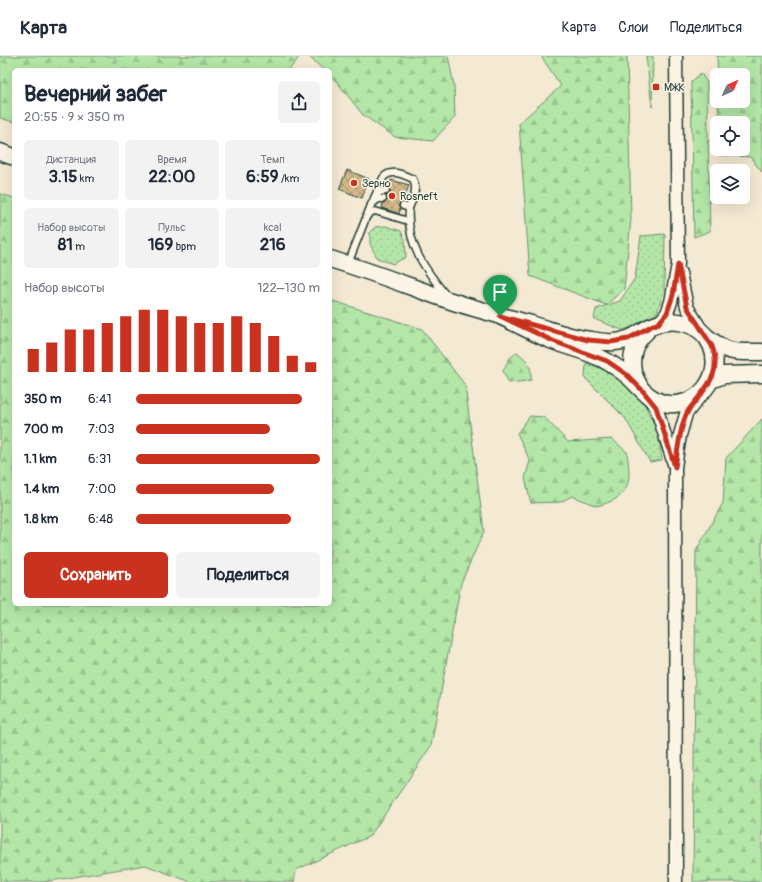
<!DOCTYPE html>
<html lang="ru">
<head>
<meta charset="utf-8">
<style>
	:root { --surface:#fff; --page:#f2f2f3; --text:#1f2937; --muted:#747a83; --line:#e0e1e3; --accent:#c8321e }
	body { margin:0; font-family:Pangolin,sans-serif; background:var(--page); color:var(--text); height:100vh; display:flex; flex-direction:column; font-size:15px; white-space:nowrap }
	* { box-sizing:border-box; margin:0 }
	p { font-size:13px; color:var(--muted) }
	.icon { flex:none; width:22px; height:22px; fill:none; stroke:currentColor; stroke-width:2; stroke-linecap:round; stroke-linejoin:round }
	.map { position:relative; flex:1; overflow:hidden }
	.sheet { position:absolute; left:12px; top:12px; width:320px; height:538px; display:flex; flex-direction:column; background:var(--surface); border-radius:6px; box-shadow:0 4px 16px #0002 }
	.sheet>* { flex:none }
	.needle { width:26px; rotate:46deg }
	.tools { position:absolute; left:710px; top:12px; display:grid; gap:8px }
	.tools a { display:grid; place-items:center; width:40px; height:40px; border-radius:6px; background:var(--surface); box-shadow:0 4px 16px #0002; font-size:20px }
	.pin { position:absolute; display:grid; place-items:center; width:34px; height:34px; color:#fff; margin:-41px -17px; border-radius:50% 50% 50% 0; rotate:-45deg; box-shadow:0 0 4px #0007 }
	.pin .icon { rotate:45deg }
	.round { display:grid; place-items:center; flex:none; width:42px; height:42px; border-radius:6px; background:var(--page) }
	.head { display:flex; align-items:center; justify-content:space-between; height:68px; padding:0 12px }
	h1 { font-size:22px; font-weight:800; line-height:30px }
	.metrics { display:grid; grid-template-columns:repeat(3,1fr); gap:6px; height:68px; padding:4px 12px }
	.metrics div { display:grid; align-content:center; border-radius:6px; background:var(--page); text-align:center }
	.metrics b { font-size:17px; font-weight:800 }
	.metrics small { font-size:11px; font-weight:400 }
	.metrics p { font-size:11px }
	.chart { height:112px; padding:8px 12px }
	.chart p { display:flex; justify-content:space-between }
	.chart svg { width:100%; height:72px; margin-top:4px; stroke:var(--accent); stroke-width:6 }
	.button { display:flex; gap:8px; margin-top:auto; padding:8px 12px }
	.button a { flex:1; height:46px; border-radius:6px; background:var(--accent); color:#fff; font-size:16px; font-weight:800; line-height:46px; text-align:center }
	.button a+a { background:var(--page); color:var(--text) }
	ul { padding:0 12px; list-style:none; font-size:13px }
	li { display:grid; grid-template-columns:64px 48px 1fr; align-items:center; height:30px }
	li i { height:10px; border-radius:5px; background:var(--accent) }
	header { display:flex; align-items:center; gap:24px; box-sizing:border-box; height:56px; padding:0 20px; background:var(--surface); border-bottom:1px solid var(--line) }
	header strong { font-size:19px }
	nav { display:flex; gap:22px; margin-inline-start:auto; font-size:14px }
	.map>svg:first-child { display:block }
</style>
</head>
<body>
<header>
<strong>Карта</strong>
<nav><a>Карта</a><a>Слои</a><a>Поделиться</a></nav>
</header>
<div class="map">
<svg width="762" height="826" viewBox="0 0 762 826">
	<defs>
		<pattern id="grass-dots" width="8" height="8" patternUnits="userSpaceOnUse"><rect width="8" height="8" fill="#b3e6a7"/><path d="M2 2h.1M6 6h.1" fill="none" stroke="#9ac690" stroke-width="1.8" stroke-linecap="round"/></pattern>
		<pattern id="forest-firs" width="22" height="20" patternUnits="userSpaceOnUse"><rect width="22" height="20" fill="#b3e6a7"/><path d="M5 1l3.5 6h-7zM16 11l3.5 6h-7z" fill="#9ac690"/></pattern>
		<pattern id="building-cross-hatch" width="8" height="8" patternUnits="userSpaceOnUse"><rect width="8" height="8" fill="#d6b98a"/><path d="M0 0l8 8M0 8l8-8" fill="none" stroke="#ad9872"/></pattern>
	</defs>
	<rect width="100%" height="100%" fill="#f4e9d3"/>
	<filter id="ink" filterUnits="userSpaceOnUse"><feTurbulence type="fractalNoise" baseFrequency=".025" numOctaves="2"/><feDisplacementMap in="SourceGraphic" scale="8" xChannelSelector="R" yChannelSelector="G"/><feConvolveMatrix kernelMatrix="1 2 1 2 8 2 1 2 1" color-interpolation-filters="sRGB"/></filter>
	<g filter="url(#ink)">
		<g fill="url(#grass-dots)" stroke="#69926e">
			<path d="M386,170L401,175L405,184L406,201L393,208L377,202L370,188V176L375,171Z"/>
			<path d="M665,178L664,235L657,256L642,269L622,274L594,263L596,253L620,245L635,222L641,180Z"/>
			<path d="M586,307L606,314L625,326L644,347L658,376L662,404L650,406L625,362L585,322Z"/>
		</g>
		<g fill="url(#forest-firs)" stroke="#69926e">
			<path d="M0,0H300L289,14H14V66L0,62Z"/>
			<path d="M308,0H448L454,29L455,61L433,85L395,81L363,59L337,26L330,20V14H324Z"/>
			<path d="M541,0H627L631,163L624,233L606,249L530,220L519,67L561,30Z"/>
			<path d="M646,0H653L652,51Z"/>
			<path d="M717,0H762V116L750,101L719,99V93H743V67H719L718,45H743V19H718Z"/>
			<path d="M701,17L707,27L710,175L694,181L691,26Z"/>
			<path d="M0,138L14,142V548H330V244L422,273L465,329L484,475L461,527L431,690L370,780L296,814L294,826H191L145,809L44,826H0Z"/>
			<path d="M517,296C528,305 532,309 531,324L519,326L509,327L503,315L509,303Z"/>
			<path d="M530,360L544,361L568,386L612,383L627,396C629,412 633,432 617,442C612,446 603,448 597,450L572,440L561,446L531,447L525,422L530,405L517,377Z"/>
			<path d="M762,363V826H693L696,495L723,447L726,402Z"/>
		</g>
		<g fill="url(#building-cross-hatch)" stroke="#1f3d34">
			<path d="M347,114L369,123L362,142L339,133Z"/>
			<path d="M391,124L409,129L403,146L399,148V151L400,154L399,158L382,152L383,147L387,145L386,140L390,136L389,131Z"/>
		</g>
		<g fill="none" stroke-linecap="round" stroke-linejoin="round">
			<defs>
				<g id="service">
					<path d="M375,141L380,136L386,135"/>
					<path d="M371,149L383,122C391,112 404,119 413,123C418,133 413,143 409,152"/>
					<path d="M403,150L409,152C406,187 424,212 445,238"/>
					<path d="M367,160L370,157L375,155L408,165"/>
					<path d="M348,208L371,149L378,143H383"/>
				</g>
				<g id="minor">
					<path d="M680,217L687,251L702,275"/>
					<path d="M658,268L667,257L671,246L678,208L676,0"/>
					<path d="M647,340L656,351L674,408"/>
					<path d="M676,826L675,411L680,379L686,358L699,341"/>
				</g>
				<g id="secondary">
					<path d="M0,96L14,101"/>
					<path d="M330,203C370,215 408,230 448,244C475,253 503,260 531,268C550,274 571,282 591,284C603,286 616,288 628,283C637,280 644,273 652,270C674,260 701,267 711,289C725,321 696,355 663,347C648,343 639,330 628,320C622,315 615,310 608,306C592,296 571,292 553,285C535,278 518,268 500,260"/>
					<path d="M708,282C728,298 737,296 762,296"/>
					<path d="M711,324L724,319L762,318"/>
					<path d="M639,329C628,312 630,289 646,276"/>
				</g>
			</defs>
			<use href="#service" stroke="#1f3d34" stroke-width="9"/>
			<use href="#minor" stroke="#1f3d34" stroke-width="15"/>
			<use href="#secondary" stroke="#1f3d34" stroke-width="19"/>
			<use href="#service" stroke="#fcf5e5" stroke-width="6"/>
			<use href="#minor" stroke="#fcf5e5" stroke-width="12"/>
			<use href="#secondary" stroke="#fcf5e5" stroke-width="16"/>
		</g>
	</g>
	<g fill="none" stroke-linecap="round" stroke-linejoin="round" filter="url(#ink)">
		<defs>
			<path id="route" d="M678,208L687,251L712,290C721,315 710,327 695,346C692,350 688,354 686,359C679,375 678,394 675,411L656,351L643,335L626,318L607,305L553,285L500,260L588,284L611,286L628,283L653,269L658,268L667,257L673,239Z"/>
		</defs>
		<use href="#route" stroke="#fff" stroke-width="8"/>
		<use href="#route" stroke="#c8321e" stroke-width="5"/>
	</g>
	<g fill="#c8321e" stroke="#fcf5e5" stroke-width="1.5">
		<rect x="652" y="27" width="8" height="8" rx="2"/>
		<circle cx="354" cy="127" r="4"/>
		<circle cx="392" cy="140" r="4"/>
	</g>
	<g text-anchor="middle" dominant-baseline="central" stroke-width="3" stroke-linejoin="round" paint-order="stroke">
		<g font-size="11" fill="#1f3d34" stroke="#fcf5e5" text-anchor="start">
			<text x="664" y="31">МЖК</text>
			<text x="362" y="127">Зерно</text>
			<text x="400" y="140">Rosneft</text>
		</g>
	</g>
</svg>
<div class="tools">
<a><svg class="needle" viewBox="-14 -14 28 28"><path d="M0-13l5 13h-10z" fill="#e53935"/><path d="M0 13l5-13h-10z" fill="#747a83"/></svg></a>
<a><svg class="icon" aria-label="locate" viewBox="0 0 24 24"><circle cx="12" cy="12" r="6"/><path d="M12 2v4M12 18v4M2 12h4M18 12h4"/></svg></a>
<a><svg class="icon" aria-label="layers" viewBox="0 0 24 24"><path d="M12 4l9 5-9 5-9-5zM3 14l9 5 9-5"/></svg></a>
</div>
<div class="pin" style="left:500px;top:260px;background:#1e9e55"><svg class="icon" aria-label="arrive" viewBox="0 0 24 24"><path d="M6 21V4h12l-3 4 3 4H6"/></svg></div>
<section class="sheet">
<div class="head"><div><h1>Вечерний забег</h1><p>20:55 · 9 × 350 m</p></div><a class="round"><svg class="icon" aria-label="share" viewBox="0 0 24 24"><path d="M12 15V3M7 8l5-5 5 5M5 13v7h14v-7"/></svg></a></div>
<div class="metrics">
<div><p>Дистанция</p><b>3.15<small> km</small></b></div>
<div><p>Время</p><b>22:00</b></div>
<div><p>Темп</p><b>6:59<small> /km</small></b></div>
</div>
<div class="metrics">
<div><p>Набор высоты</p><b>81<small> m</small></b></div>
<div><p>Пульс</p><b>169<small> bpm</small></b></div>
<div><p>kcal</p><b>216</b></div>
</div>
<div class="chart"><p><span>Набор высоты</span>122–130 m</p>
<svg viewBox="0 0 160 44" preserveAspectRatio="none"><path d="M5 44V30M15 44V26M25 44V18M35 44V18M45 44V14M55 44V10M65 44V6M75 44V6M85 44V10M95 44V14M105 44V14M115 44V10M125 44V14M135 44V22M145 44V34M155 44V38"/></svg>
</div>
<ul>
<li><b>350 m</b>6:41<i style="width:90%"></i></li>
<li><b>700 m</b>7:03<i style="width:73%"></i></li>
<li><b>1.1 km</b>6:31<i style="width:100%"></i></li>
<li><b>1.4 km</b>7:00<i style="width:75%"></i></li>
<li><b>1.8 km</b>6:48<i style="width:84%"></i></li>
</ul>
<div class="button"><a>Сохранить</a><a>Поделиться</a></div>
</section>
</div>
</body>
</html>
